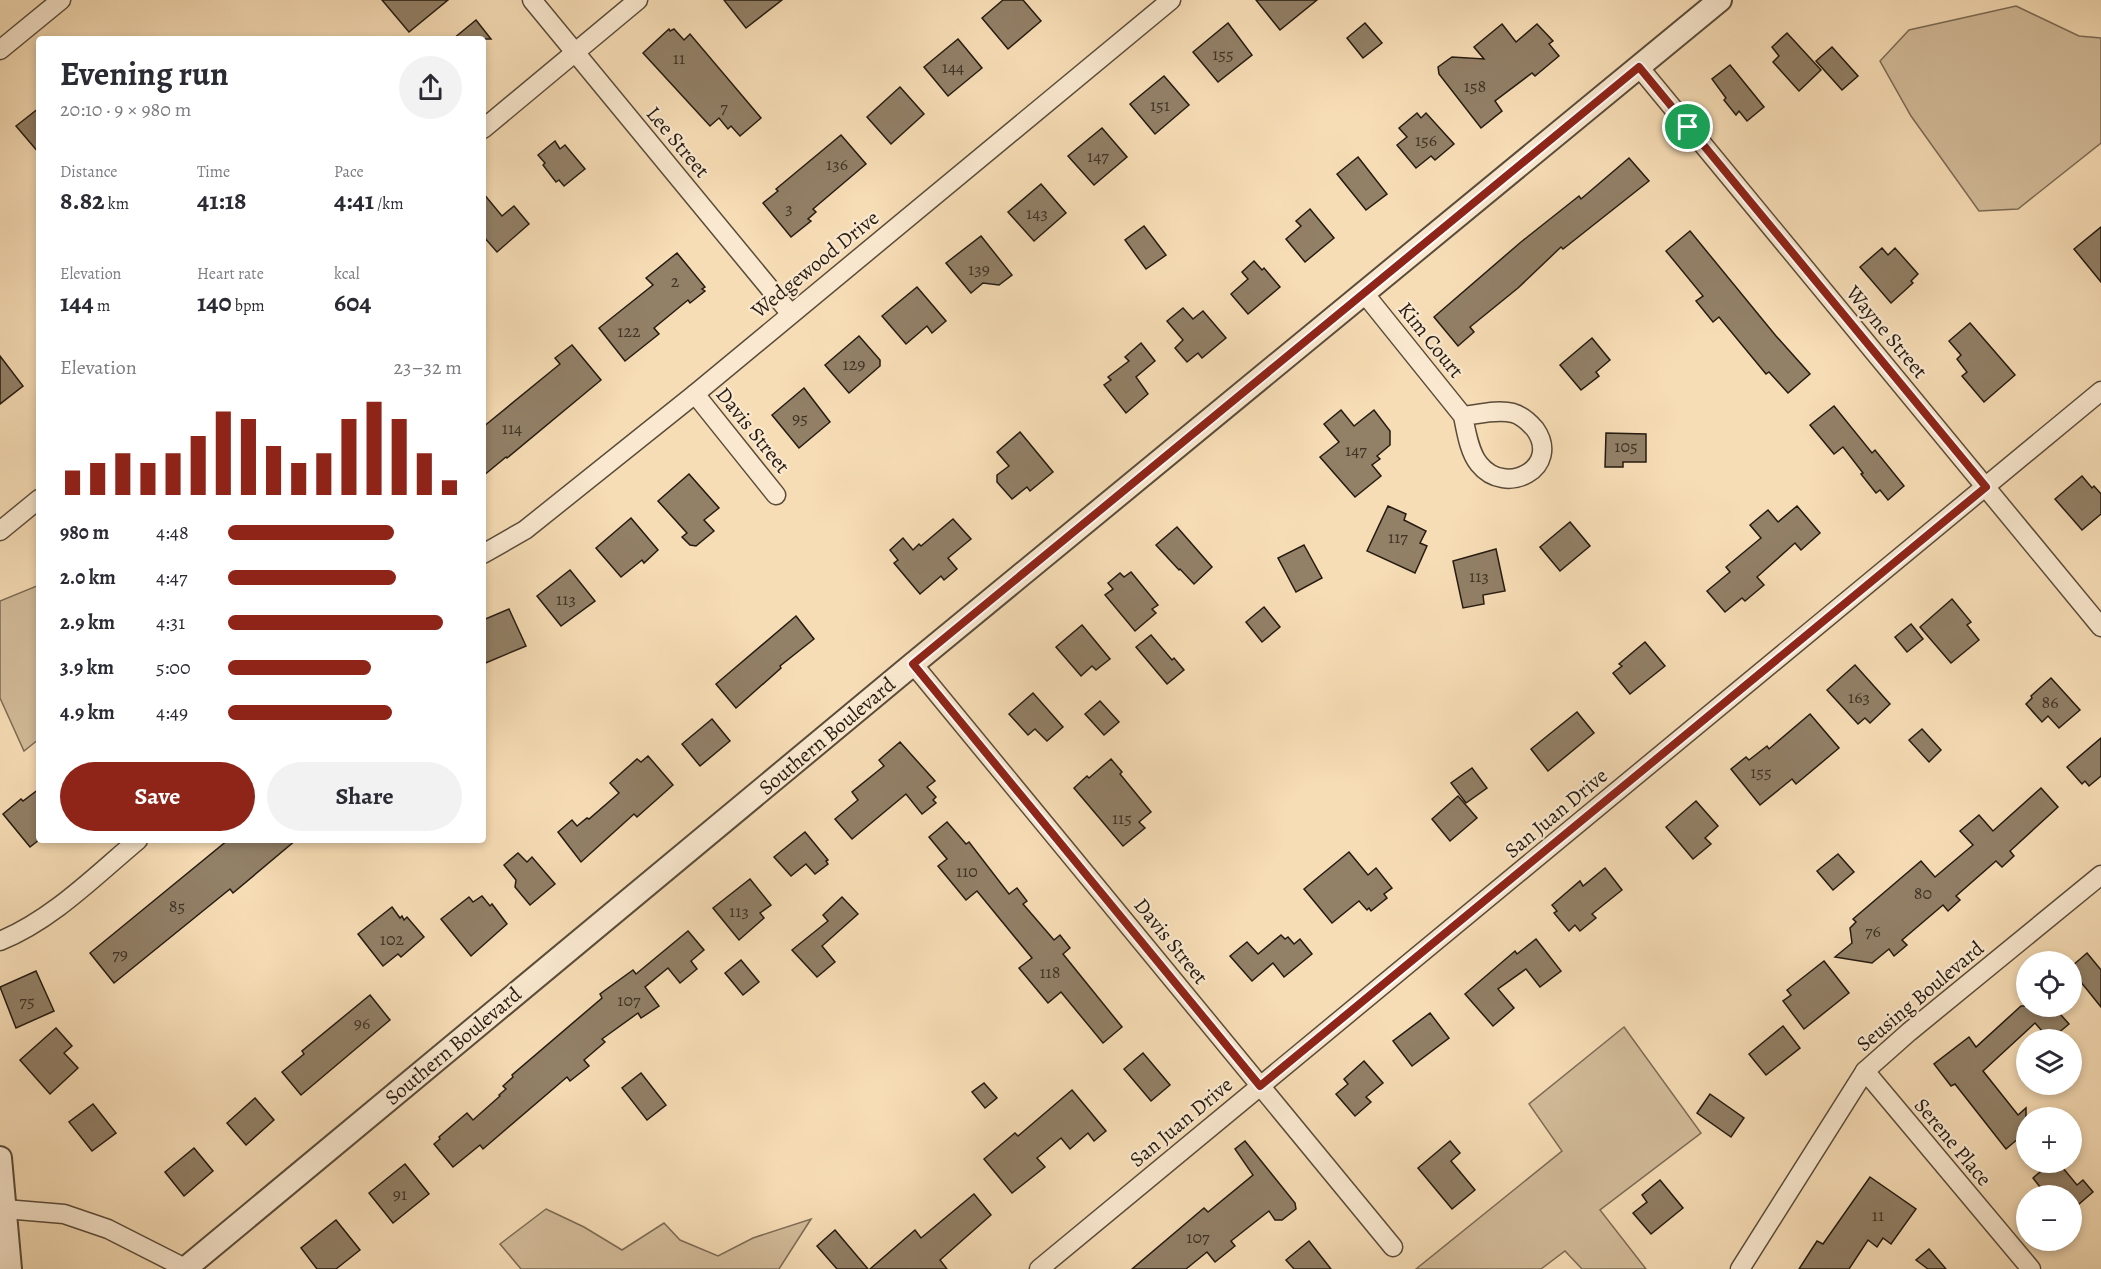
<!DOCTYPE html>
<html lang="en">
<head>
<meta charset="utf-8">
<style>
	:root { --surface:#fff; --page:#f2f2f3; --text:#2b2b33; --muted:#7c7c81; --accent:#8f2418 }
	body { margin:0; font-family:Alegreya,serif; background:var(--page); color:var(--text); height:100vh; display:flex; flex-direction:column; font-size:22px; white-space:nowrap }
	* { box-sizing:border-box; margin:0 }
	p { font-size:20px; color:var(--muted) }
	.icon { flex:none; width:33px; height:33px; fill:none; stroke:currentColor; stroke-width:2; stroke-linecap:round; stroke-linejoin:round }
	.map { position:relative; flex:1; overflow:hidden }
	.drawer { position:absolute; left:36px; top:36px; width:450px; height:807px; display:flex; flex-direction:column; background:var(--surface); border-radius:6px; box-shadow:0 3px 9px #0003 }
	.drawer>* { flex:none }
	.buttons { position:absolute; left:2016px; top:951px; display:grid; gap:12px }
	.buttons a { display:grid; place-items:center; width:66px; height:66px; border-radius:50%; background:var(--surface); box-shadow:0 3px 9px #0003; font-size:30px }
	.pin { position:absolute; display:grid; place-items:center; width:51px; height:51px; color:#fff; margin:-26px; border:3px solid #fff; border-radius:50%; box-shadow:0 2px 6px #0007 }
	.round { display:grid; place-items:center; flex:none; width:63px; height:63px; border-radius:32px; background:var(--page) }
	.overview { display:flex; align-items:center; justify-content:space-between; height:102px; padding:0 24px }
	h1 { font-size:33px; font-weight:700; line-height:45px }
	.figures { display:grid; grid-template-columns:repeat(3,1fr); gap:9px; height:102px; padding:6px 24px }
	.figures div { display:grid; align-content:center }
	.figures b { font-size:26px; font-weight:700 }
	.figures small { font-size:16px; font-weight:400 }
	.figures p { font-size:16px }
	.chart { height:168px; padding:12px 24px }
	.chart p { display:flex; justify-content:space-between }
	.chart svg { width:100%; height:108px; margin-top:6px; stroke:var(--accent); stroke-width:6 }
	.primary-button { display:flex; gap:12px; margin-top:auto; padding:12px 24px }
	.primary-button a { flex:1; height:69px; border-radius:36px; background:var(--accent); color:#fff; font-size:24px; font-weight:700; line-height:69px; text-align:center }
	.primary-button a+a { background:var(--page); color:var(--text) }
	ul { padding:0 24px; list-style:none; font-size:20px }
	li { display:grid; grid-template-columns:96px 72px 1fr; align-items:center; height:45px }
	li i { height:15px; border-radius:8px; background:var(--accent) }
	.map>svg:first-child { display:block }
</style>
</head>
<body>
<div class="map">
<svg width="2101" height="1269" viewBox="0 0 2101 1269">
	<rect width="100%" height="100%" fill="#f7ddb6"/>
	<filter id="stains"><feTurbulence type="fractalNoise" baseFrequency=".00333" numOctaves="4"/><feColorMatrix values="0 0 0 0 .2 0 0 0 0 .09 0 0 0 0 .02 0 0 0 .5 -.17"/></filter>
	<radialGradient id="worn" r=".72"><stop offset=".6" stop-color="#630" stop-opacity="0"/><stop offset="1" stop-color="#630" stop-opacity=".3"/></radialGradient>
	<g fill="#d3bc9a" stroke="#7c6c56" stroke-width="1.5">
		<path d="M2016,6L2079,36L2101,38V143L2018,209L1979,211L1911,116L1880,61L1909,30Z"/>
		<path d="M39,585V739L24,751L0,698V601Z"/>
		<path d="M1624,1027L1701,1133L1600,1210L1646,1269H1582L1565,1251L1541,1269H1416L1562,1151L1529,1104Z"/>
		<path d="M546,1209L584,1227L622,1250L664,1223L680,1240L718,1256L753,1238L811,1219L779,1269H521L500,1244Z"/>
	</g>
	<g fill="#928067" stroke="#251b11" stroke-width="1.5">
		<path d="M382,0H448L409,32Z"/>
		<path d="M724,0H782L746,28Z"/>
		<path d="M1003,0H1023L1041,21L1008,49L982,18Z"/>
		<path d="M1256,0H1317L1280,30Z"/>
		<path d="M476,20L491,39H453Z"/>
		<path d="M1228,23L1252,55L1218,82L1193,52Z"/>
		<path d="M1365,23L1382,43L1363,58L1347,38Z"/>
		<path d="M1502,24L1516,42L1537,24L1553,41L1549,44L1559,56L1535,76L1532,73L1495,101L1502,111L1481,128L1439,74L1438,67L1452,57L1484,59L1474,47Z"/>
		<path d="M669,29L670,31L674,29L684,40L690,34L761,118L740,136L731,126L728,129L719,118L710,126L643,53Z"/>
		<path d="M1787,33L1821,70L1799,91L1773,62L1779,56L1772,47Z"/>
		<path d="M958,39L982,68L948,96L924,67Z"/>
		<path d="M1832,47L1858,76L1842,90L1816,61Z"/>
		<path d="M1730,65L1764,107L1747,121L1739,111L1736,115L1724,100L1726,98L1712,79Z"/>
		<path d="M1164,76L1189,105L1155,134L1130,104Z"/>
		<path d="M900,87L924,114L891,144L867,117Z"/>
		<path d="M39,108V153L16,126Z"/>
		<path d="M1417,113L1421,118L1426,113L1454,144L1435,160L1431,156L1416,168L1397,145L1407,137L1399,128Z"/>
		<path d="M1102,128L1127,157L1094,185L1068,156Z"/>
		<path d="M841,135L866,164L813,209L816,212L808,219L811,221L791,237L763,203L778,191L776,189Z"/>
		<path d="M555,141L560,149L565,145L585,169L564,186L559,180L556,182L543,165L545,163L538,155Z"/>
		<path d="M1358,157L1387,194L1366,210L1337,174Z"/>
		<path d="M1629,158L1649,181L1563,249L1561,247L1518,288L1470,327L1474,332L1458,346L1434,317L1521,242L1579,196L1581,199Z"/>
		<path d="M1041,184L1066,213L1034,241L1008,212Z"/>
		<path d="M483,193L502,216L514,206L529,224L497,252L483,236Z"/>
		<path d="M1310,209L1334,238L1305,262L1286,239L1301,226L1296,221Z"/>
		<path d="M1144,226L1166,255L1146,269L1125,240Z"/>
		<path d="M2101,227V282L2074,249Z"/>
		<path d="M1690,231L1776,336L1810,374L1788,393L1769,372L1766,374L1719,317L1713,322L1696,301L1703,296L1666,251Z"/>
		<path d="M981,236L1012,275L999,285L983,283L971,293L946,263Z"/>
		<path d="M1882,248L1888,255L1895,248L1918,274L1911,281L1913,283L1891,303L1860,267Z"/>
		<path d="M677,253L705,287L702,289L705,291L690,303L688,300L654,328L659,334L625,361L599,328L653,285L646,278Z"/>
		<path d="M1254,261L1262,270L1264,268L1280,287L1248,314L1231,294L1248,279L1242,272Z"/>
		<path d="M917,287L946,321L932,333L927,326L906,344L882,316Z"/>
		<path d="M1183,308L1193,319L1203,311L1226,338L1202,358L1198,353L1187,362L1175,348L1183,340L1167,321Z"/>
		<path d="M1970,323L2015,375L1984,402L1962,376L1967,372L1957,359L1961,355L1949,341Z"/>
		<path d="M859,336L880,360V366L849,393L825,365Z"/>
		<path d="M1592,338L1610,360L1596,372L1599,376L1581,390L1560,365Z"/>
		<path d="M1141,343L1155,361L1136,377L1148,394L1126,413L1104,385L1111,380L1108,377L1129,361L1125,357Z"/>
		<path d="M572,345L601,380L507,458L506,457L483,476V427L560,364L555,358Z"/>
		<path d="M0,356L23,386L0,404Z"/>
		<path d="M804,388L830,422L799,448L772,415Z"/>
		<path d="M1834,406L1872,453L1875,450L1904,486L1888,500L1880,490L1876,493L1861,474L1863,473L1843,447L1834,454L1810,425Z"/>
		<path d="M1341,410L1354,426L1374,410L1390,431V445L1377,456L1380,459L1372,465L1381,476L1355,497L1320,457L1339,442L1324,424Z"/>
		<path d="M1020,432L1053,472L1030,491L1027,487L1012,499L997,482V475L1009,466L997,452Z"/>
		<path d="M1606,433L1646,434V462H1623V467H1605Z"/>
		<path d="M689,474L719,508L704,520L714,531L696,546L690,545L682,537L687,533L658,501Z"/>
		<path d="M2082,476L2092,488L2094,486L2101,494V514L2082,530L2055,499Z"/>
		<path d="M1388,506L1406,514L1404,520L1426,531L1420,543L1427,546L1415,573L1367,551Z"/>
		<path d="M1797,506L1820,533L1801,550L1795,543L1757,577L1764,585L1745,601L1742,598L1725,612L1707,591L1730,572L1726,567L1761,538L1750,525L1768,510L1778,522Z"/>
		<path d="M631,518L658,550L644,563L642,560L621,577L596,548Z"/>
		<path d="M953,519L971,539L948,558L957,569L944,580L941,576L920,594L894,563L898,560L890,550L903,538L913,550L919,544L921,546Z"/>
		<path d="M1570,522L1590,546L1560,571L1540,547Z"/>
		<path d="M1177,527L1212,567L1194,584L1180,569L1179,570L1156,545Z"/>
		<path d="M1304,545L1322,578L1296,592L1278,558Z"/>
		<path d="M1496,549L1505,591L1483,595L1484,604L1463,608L1453,561Z"/>
		<path d="M570,570L595,601L561,626L537,596Z"/>
		<path d="M1131,572L1158,605L1152,609L1156,613L1135,631L1105,595L1113,589L1108,583L1120,573L1124,577Z"/>
		<path d="M1952,599L1971,622L1967,625L1979,640L1951,663L1920,627Z"/>
		<path d="M1264,607L1280,627L1262,642L1246,622Z"/>
		<path d="M509,609L526,646L483,664V620Z"/>
		<path d="M796,616L814,639L780,666L781,668L736,708L716,684Z"/>
		<path d="M1911,624L1923,639L1907,652L1895,637Z"/>
		<path d="M1082,625L1110,659L1096,670L1092,666L1081,676L1056,647Z"/>
		<path d="M1151,635L1172,660L1174,658L1184,670L1167,684L1136,647Z"/>
		<path d="M1645,642L1665,666L1630,694L1613,673L1622,666L1619,664Z"/>
		<path d="M1855,665L1890,704L1870,723L1865,718L1858,724L1827,690Z"/>
		<path d="M2051,678L2080,710L2059,728L2048,716L2042,722L2026,704L2032,698L2031,696Z"/>
		<path d="M1033,693L1063,727L1047,741L1035,729L1028,735L1009,714Z"/>
		<path d="M1100,701L1119,722L1104,735L1085,714Z"/>
		<path d="M1577,712L1594,733L1548,771L1531,749Z"/>
		<path d="M1810,714L1839,748L1796,784L1792,779L1760,805L1731,769L1746,757L1749,760L1767,746L1769,749Z"/>
		<path d="M712,719L730,741L700,766L682,744Z"/>
		<path d="M1922,729L1941,750L1929,762L1909,740Z"/>
		<path d="M2101,738V776L2089,786L2085,781L2082,784L2067,767Z"/>
		<path d="M900,742L935,781L927,787L936,797L933,800L936,803L922,814L906,794L852,839L835,819L858,800L852,792L884,766L879,760Z"/>
		<path d="M648,756L673,785L637,817L634,814L581,862L558,832L572,820L577,826L587,818L589,819L619,793L610,783L637,759L641,762Z"/>
		<path d="M1111,759L1122,772L1120,774L1151,812L1139,822L1145,828L1123,846L1074,788L1087,776L1089,778Z"/>
		<path d="M1472,768L1487,788L1466,803L1451,783Z"/>
		<path d="M2041,788L2058,807L2010,851L2014,856L2002,867L1996,861L1956,896L1960,900L1948,911L1943,905L1902,940L1907,945L1894,956L1889,949L1872,963L1835,957L1852,943L1850,928L1856,922L1853,919L1921,861L1935,877L1973,845L1960,831L1979,815L1993,831Z"/>
		<path d="M39,789V840L30,847L3,814L21,799L23,801Z"/>
		<path d="M1458,796L1477,818L1450,841L1432,819Z"/>
		<path d="M1696,801L1718,826L1705,838L1711,844L1693,859L1666,827Z"/>
		<path d="M947,822L966,844L969,842L1009,894L1017,888L1027,901L1023,904L1054,940L1060,935L1070,948L1063,954L1122,1027L1103,1043L1061,992L1048,1003L1019,968L1032,958L977,891L966,900L938,866L947,859L929,837Z"/>
		<path d="M805,832L828,860L826,861L828,864L815,874L806,864L791,876L774,857Z"/>
		<path d="M228,840H296L233,893L230,889L114,983L90,953Z"/>
		<path d="M1349,852L1368,875L1376,868L1392,888L1384,894L1387,898L1371,911L1369,908L1367,910L1359,901L1332,923L1304,889Z"/>
		<path d="M518,853L527,862L532,857L555,884L530,905L515,887L516,880L504,865Z"/>
		<path d="M1838,854L1854,872L1833,890L1817,871Z"/>
		<path d="M1605,868L1622,890L1592,914L1596,918L1580,931L1575,925L1569,931L1554,913L1557,911L1552,905L1580,881L1583,886Z"/>
		<path d="M750,879L771,905L760,913L764,918L739,940L713,908Z"/>
		<path d="M482,896L490,906L492,904L507,924L471,956L441,919L469,897L473,902Z"/>
		<path d="M842,897L858,914L822,946L835,962L817,977L792,950L828,921L823,915Z"/>
		<path d="M392,907L400,918L402,916L404,920L407,917L424,937L401,957L398,954L383,966L358,934Z"/>
		<path d="M688,931L704,950L691,961L697,969L680,983L668,968L645,987L659,1006L641,1018L638,1013L602,1039L605,1042L584,1060L589,1066L570,1081L567,1077L483,1149L480,1145L453,1167L434,1144L440,1139L439,1137L467,1113L473,1120L500,1096L499,1095L506,1089L503,1086L513,1077L512,1075L602,998L600,994L633,970L636,974Z"/>
		<path d="M1281,935L1285,939L1288,937L1294,944L1300,939L1312,954L1284,977L1273,963L1252,981L1230,956L1247,942L1258,954Z"/>
		<path d="M1536,939L1561,971L1540,987L1526,969L1498,989L1514,1008L1493,1026L1465,994L1515,951L1517,954Z"/>
		<path d="M2087,953L2101,970V1007L2072,971V966Z"/>
		<path d="M741,960L759,982L743,995L725,973Z"/>
		<path d="M1824,961L1849,993L1804,1029L1783,1001L1791,995L1787,990Z"/>
		<path d="M36,971L54,1011L16,1028L0,987Z"/>
		<path d="M370,995L390,1020L301,1095L282,1072L304,1054L302,1051Z"/>
		<path d="M2021,1006H2053L2069,1024L2050,1040L2035,1023L1983,1071L2018,1115L2026,1108V1132L2006,1149L1955,1084L1951,1086L1934,1064L1969,1037L1976,1047Z"/>
		<path d="M1430,1013L1449,1038L1412,1066L1393,1041Z"/>
		<path d="M1783,1026L1800,1048L1766,1075L1749,1054Z"/>
		<path d="M56,1028L72,1046L64,1053L78,1068L50,1094L20,1060Z"/>
		<path d="M1143,1053L1170,1085L1151,1101L1124,1069Z"/>
		<path d="M1364,1061L1383,1083L1366,1097L1371,1102L1355,1116L1336,1094L1348,1084L1344,1079Z"/>
		<path d="M641,1073L666,1105L647,1120L622,1088Z"/>
		<path d="M984,1083L997,1098L985,1108L972,1092Z"/>
		<path d="M1072,1090L1106,1131L1094,1141L1088,1133L1070,1149L1061,1138L1037,1158L1045,1167L1012,1193L984,1159L1015,1133L1018,1136Z"/>
		<path d="M1710,1094L1744,1118L1731,1137L1697,1113Z"/>
		<path d="M255,1098L274,1120L246,1145L227,1123Z"/>
		<path d="M93,1104L116,1133L92,1151L69,1122Z"/>
		<path d="M1245,1141L1295,1203L1296,1209L1282,1220H1275L1269,1211L1231,1241L1235,1246L1215,1262L1207,1252L1186,1269H1132L1204,1208L1208,1212L1253,1175L1235,1149Z"/>
		<path d="M1450,1141L1460,1153L1451,1161L1475,1190L1452,1209L1418,1168Z"/>
		<path d="M194,1148L213,1171L184,1196L165,1172Z"/>
		<path d="M2052,1162H2058L2077,1185L2083,1180L2093,1192L2072,1210V1196H2047L2033,1178Z"/>
		<path d="M405,1164L429,1194L393,1223L369,1193Z"/>
		<path d="M1870,1177L1916,1209L1891,1244L1883,1238L1877,1247L1868,1240L1849,1269H1799L1817,1241L1823,1244Z"/>
		<path d="M1660,1180L1683,1208L1651,1234L1633,1213L1647,1202L1642,1195Z"/>
		<path d="M974,1194L991,1215L940,1260L947,1269H870L915,1230L921,1238Z"/>
		<path d="M336,1220L360,1250L336,1269H317L301,1248Z"/>
		<path d="M835,1230L868,1269H837L817,1246Z"/>
		<path d="M1309,1241L1331,1269H1294L1286,1260Z"/>
		<path d="M1929,1249L1946,1269H1928L1916,1260Z"/>
	</g>
	<g fill="none" stroke-linecap="round" stroke-linejoin="round">
		<defs>
			<g id="minor">
				<path d="M532,0L790,313"/>
				<path d="M0,50L61,0"/>
				<path d="M1639,67L2101,627"/>
				<path d="M483,129L638,0"/>
				<path d="M1364,293L1463,416C1479,414 1498,409 1513,413C1523,416 1529,422 1535,429C1562,467 1506,498 1479,464C1469,452 1466,430 1463,416"/>
				<path d="M695,394L776,495"/>
				<path d="M0,531L39,499"/>
				<path d="M483,554L525,530L695,394L1171,0"/>
				<path d="M913,664L1393,1247"/>
				<path d="M0,941C52,920 95,876 138,840"/>
				<path d="M1865,1071L2031,1269"/>
				<path d="M5,1209L64,1214L108,1229L187,1269"/>
				<path d="M1039,1269L2101,391"/>
				<path d="M1740,1269L1865,1071L1909,1032L2101,875"/>
			</g>
			<g id="tertiary">
				<path d="M0,1158L10,1269"/>
				<path d="M186,1268L913,664L1720,0"/>
			</g>
		</defs>
		<use href="#minor" stroke="#5a4c3a" stroke-width="21"/>
		<use href="#tertiary" stroke="#5a4c3a" stroke-width="26"/>
		<use href="#minor" stroke="#fae9d0" stroke-width="18"/>
		<use href="#tertiary" stroke="#fae9d0" stroke-width="22"/>
	</g>
	<g fill="none" stroke-linecap="round" stroke-linejoin="round">
		<defs>
			<path id="route" d="M1639,67L1986,487L1260,1086L913,664Z"/>
		</defs>
		<use href="#route" stroke="#fff" stroke-width="12"/>
		<use href="#route" stroke="#8f2418" stroke-width="8"/>
	</g>
	<g text-anchor="middle" dominant-baseline="central" stroke-width="4.5" stroke-linejoin="round" paint-order="stroke">
		<g font-size="18" fill="#403426">
			<text x="1223" y="54">155</text>
			<text x="679" y="58">11</text>
			<text x="953" y="67">144</text>
			<text x="1475" y="86">158</text>
			<text x="1160" y="105">151</text>
			<text x="724" y="107">7</text>
			<text x="1426" y="140">156</text>
			<text x="1098" y="156">147</text>
			<text x="837" y="164">136</text>
			<text x="789" y="208">3</text>
			<text x="1037" y="213">143</text>
			<text x="979" y="269">139</text>
			<text x="675" y="281">2</text>
			<text x="629" y="331">122</text>
			<text x="854" y="364">129</text>
			<text x="800" y="418">95</text>
			<text x="512" y="428">114</text>
			<text x="1626" y="446">105</text>
			<text x="1356" y="450">147</text>
			<text x="1398" y="537">117</text>
			<text x="1479" y="576">113</text>
			<text x="566" y="599">113</text>
			<text x="1859" y="697">163</text>
			<text x="2050" y="702">86</text>
			<text x="1761" y="772">155</text>
			<text x="1122" y="818">115</text>
			<text x="967" y="871">110</text>
			<text x="1923" y="893">80</text>
			<text x="177" y="906">85</text>
			<text x="739" y="911">113</text>
			<text x="1873" y="931">76</text>
			<text x="392" y="939">102</text>
			<text x="120" y="954">79</text>
			<text x="1050" y="972">118</text>
			<text x="629" y="1000">107</text>
			<text x="27" y="1001">75</text>
			<text x="362" y="1023">96</text>
			<text x="400" y="1194">91</text>
			<text x="1878" y="1215">11</text>
			<text x="1198" y="1237">107</text>
		</g>
		<g font-size="21" fill="#251b11" stroke="#fae9d0">
			<text transform="translate(678 142) rotate(50)">Lee Street</text>
			<text transform="translate(815 264) rotate(-39)">Wedgewood Drive</text>
			<text transform="translate(1887 332) rotate(50)">Wayne Street</text>
			<text transform="translate(1431 340) rotate(51)">Kim Court</text>
			<text transform="translate(753 430) rotate(51)">Davis Street</text>
			<text transform="translate(827 736) rotate(-40)">Southern Boulevard</text>
			<text transform="translate(1556 813) rotate(-40)">San Juan Drive</text>
			<text transform="translate(1171 941) rotate(51)">Davis Street</text>
			<text transform="translate(1920 996) rotate(-40)">Seusing Boulevard</text>
			<text transform="translate(453 1046) rotate(-40)">Southern Boulevard</text>
			<text transform="translate(1181 1122) rotate(-40)">San Juan Drive</text>
			<text transform="translate(1953 1142) rotate(50)">Serene Place</text>
		</g>
	</g>
	<rect width="100%" height="100%" filter="url(#stains)"/>
	<rect width="100%" height="100%" fill="url(#worn)"/>
</svg>
<div class="buttons">
<a><svg class="icon" aria-label="locate" viewBox="0 0 24 24"><circle cx="12" cy="12" r="6"/><path d="M12 2v4M12 18v4M2 12h4M18 12h4"/></svg></a>
<a><svg class="icon" aria-label="layers" viewBox="0 0 24 24"><path d="M12 4l9 5-9 5-9-5zM3 14l9 5 9-5"/></svg></a>
<a>+</a>
<a>−</a>
</div>
<div class="pin" style="left:1688px;top:127px;background:#1e9e55"><svg class="icon" aria-label="arrive" viewBox="0 0 24 24"><path d="M6 21V4h12l-3 4 3 4H6"/></svg></div>
<section class="drawer">
<div class="overview"><div><h1>Evening run</h1><p>20:10 · 9 × 980 m</p></div><a class="round"><svg class="icon" aria-label="share" viewBox="0 0 24 24"><path d="M12 15V3M7 8l5-5 5 5M5 13v7h14v-7"/></svg></a></div>
<div class="figures">
<div><p>Distance</p><b>8.82<small> km</small></b></div>
<div><p>Time</p><b>41:18</b></div>
<div><p>Pace</p><b>4:41<small> /km</small></b></div>
</div>
<div class="figures">
<div><p>Elevation</p><b>144<small> m</small></b></div>
<div><p>Heart rate</p><b>140<small> bpm</small></b></div>
<div><p>kcal</p><b>604</b></div>
</div>
<div class="chart"><p><span>Elevation</span>23–32 m</p>
<svg viewBox="0 0 160 44" preserveAspectRatio="none"><path d="M5 44V34M15 44V31M25 44V27M35 44V31M45 44V27M55 44V20M65 44V10M75 44V13M85 44V24M95 44V31M105 44V27M115 44V13M125 44V6M135 44V13M145 44V27M155 44V38"/></svg>
</div>
<ul>
<li><b>980 m</b>4:48<i style="width:71%"></i></li>
<li><b>2.0 km</b>4:47<i style="width:72%"></i></li>
<li><b>2.9 km</b>4:31<i style="width:92%"></i></li>
<li><b>3.9 km</b>5:00<i style="width:61%"></i></li>
<li><b>4.9 km</b>4:49<i style="width:70%"></i></li>
</ul>
<div class="primary-button"><a>Save</a><a>Share</a></div>
</section>
</div>
</body>
</html>
